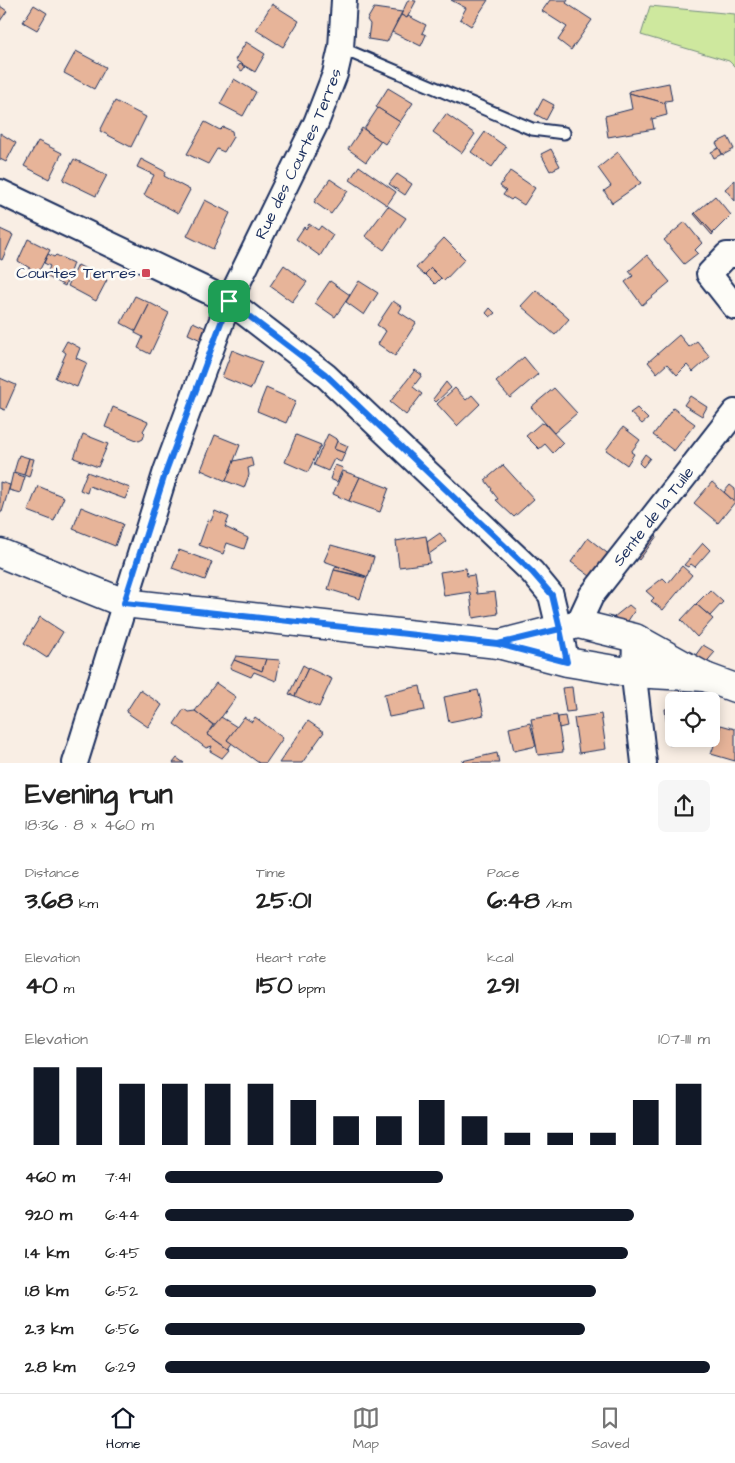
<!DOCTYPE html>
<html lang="en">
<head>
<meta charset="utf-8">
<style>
	:root { --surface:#fff; --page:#f6f6f6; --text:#222; --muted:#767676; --line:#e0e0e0; --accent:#111827 }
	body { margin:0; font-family:"Architects Daughter",sans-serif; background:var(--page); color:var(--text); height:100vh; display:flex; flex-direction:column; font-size:19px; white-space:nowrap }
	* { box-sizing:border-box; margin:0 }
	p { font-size:16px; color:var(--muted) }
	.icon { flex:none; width:28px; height:28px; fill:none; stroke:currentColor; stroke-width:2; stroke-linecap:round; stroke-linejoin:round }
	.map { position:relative; height:763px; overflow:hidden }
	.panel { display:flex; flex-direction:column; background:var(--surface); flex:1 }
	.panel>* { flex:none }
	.fabs { position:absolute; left:665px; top:692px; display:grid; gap:10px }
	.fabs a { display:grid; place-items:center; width:55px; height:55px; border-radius:8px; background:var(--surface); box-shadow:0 2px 12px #0003; font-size:25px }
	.pin { position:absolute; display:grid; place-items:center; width:42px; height:42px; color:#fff; margin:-21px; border-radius:10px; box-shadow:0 2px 8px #0006 }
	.round { display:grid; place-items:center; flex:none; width:52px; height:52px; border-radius:8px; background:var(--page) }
	.headline { display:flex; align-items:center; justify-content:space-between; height:85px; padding:0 25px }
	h1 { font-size:28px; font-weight:800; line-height:38px }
	.stats { display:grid; grid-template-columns:repeat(3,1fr); gap:8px; height:85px; padding:5px 25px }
	.stats div { display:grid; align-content:center }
	.stats b { font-size:25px; font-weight:800 }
	.stats small { font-size:14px; font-weight:400 }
	.stats p { font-size:14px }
	.chart { height:140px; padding:10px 25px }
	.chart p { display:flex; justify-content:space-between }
	.chart svg { width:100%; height:90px; margin-top:5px; stroke:var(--accent); stroke-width:6 }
	ul { padding:0 25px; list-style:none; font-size:16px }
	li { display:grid; grid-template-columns:80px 60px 1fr; align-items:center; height:38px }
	li i { height:12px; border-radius:6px; background:var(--accent) }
	.menu { display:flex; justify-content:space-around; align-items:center; height:70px; border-top:1px solid var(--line); background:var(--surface); font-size:14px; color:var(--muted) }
	.menu a { display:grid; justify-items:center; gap:2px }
	.menu .current { color:var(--accent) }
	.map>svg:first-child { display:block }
</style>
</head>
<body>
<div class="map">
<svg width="735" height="763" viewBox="0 0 735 763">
	<rect width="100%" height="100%" fill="#f9eee4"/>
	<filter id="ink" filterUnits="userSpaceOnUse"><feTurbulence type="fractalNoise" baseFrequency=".02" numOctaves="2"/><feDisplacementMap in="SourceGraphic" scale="10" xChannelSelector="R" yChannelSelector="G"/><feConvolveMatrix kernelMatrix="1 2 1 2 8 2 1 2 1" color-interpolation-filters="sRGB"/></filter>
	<g filter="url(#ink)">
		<path fill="#cee89e" stroke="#748c7e" d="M650,6L735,14V67L729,61L641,35Z"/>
		<g fill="#e7b499" stroke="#1b2f5e">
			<path d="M408,0L416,1L407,18L401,15Z"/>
			<path d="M451,0H488L471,26L460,19L466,8Z"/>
			<path d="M550,0H568L566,3L592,20L571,50L558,40L567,27L542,11Z"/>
			<path d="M272,4L299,21L283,47L256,30Z"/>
			<path d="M34,5L47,13L37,30L23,22Z"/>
			<path d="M0,6L7,11L0,21Z"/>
			<path d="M374,8L402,12L387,42L368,39L370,24L367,20Z"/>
			<path d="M401,15L407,18L408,16L426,25L422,33L426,35L421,46L392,32Z"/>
			<path d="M246,42L265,54L255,72L235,60Z"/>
			<path d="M76,51L106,67L94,89L64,73Z"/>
			<path d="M240,64L245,67L242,71L237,68Z"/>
			<path d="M234,79L256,92L243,116L220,104Z"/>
			<path d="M669,83L672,100L665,101V103L629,93V91Z"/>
			<path d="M388,88L413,103L400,122L376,107Z"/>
			<path d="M629,93L665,103L667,115L652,119L654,129L608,137L605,116L632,109Z"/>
			<path d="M543,99L554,105L546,120L535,114Z"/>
			<path d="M115,101L146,117L131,147L100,131Z"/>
			<path d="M378,108L400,122L385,144L364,129Z"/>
			<path d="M446,114L475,134L462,153L433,132Z"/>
			<path d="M205,122L220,130L223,127L232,131L233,137L224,152L217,149L208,164L187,154Z"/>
			<path d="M362,128L381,141L366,162L348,149Z"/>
			<path d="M485,132L506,147L492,167L471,152Z"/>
			<path d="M0,133L16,143L6,162L0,159Z"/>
			<path d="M728,137L734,149L723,155L716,143Z"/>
			<path d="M38,141L62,153L49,179L24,166Z"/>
			<path d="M719,148L722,154L714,158L711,152Z"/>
			<path d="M551,149L560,166L550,171L541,154Z"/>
			<path d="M618,152L641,183L612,203L604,191L611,186L598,168Z"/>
			<path d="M74,159L107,175L96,196L63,180Z"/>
			<path d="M141,159L166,172L164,176L190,190L178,213L144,195L154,175L137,167Z"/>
			<path d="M359,166L396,192L387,205L350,180Z"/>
			<path d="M510,171L535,188L524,205L513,198L511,200L503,195L506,191L500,186Z"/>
			<path d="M397,174L412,184L405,195L389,184Z"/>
			<path d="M330,179L348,191L331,214L314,202Z"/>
			<path d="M735,180V201L725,189Z"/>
			<path d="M715,196L731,215L713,233L695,213Z"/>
			<path d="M205,200L230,213L213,249L187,236Z"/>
			<path d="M388,206L406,218L384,250L365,236Z"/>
			<path d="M695,213L713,233V234L712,235L694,214Z"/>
			<path d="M685,222L702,243L695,250L698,253L684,264L664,240Z"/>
			<path d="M309,224L318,230L321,226L333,235L320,256L296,239L304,227L306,229Z"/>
			<path d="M0,229L13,235L2,260L0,259Z"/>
			<path d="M444,238L465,259L444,281L431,268L424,275L416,268Z"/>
			<path d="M28,239L50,250L38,273L18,261Z"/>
			<path d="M48,254L54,257L56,255L73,263L65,286L46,276L50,266L44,263Z"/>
			<path d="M647,255L670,282L642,305L625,282L633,276L629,271Z"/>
			<path d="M78,265L107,280L96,301L68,286Z"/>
			<path d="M284,265L307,282L292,302L270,286Z"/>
			<path d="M431,268L441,278L435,284L425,274Z"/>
			<path d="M330,281L350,295L335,317L315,303Z"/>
			<path d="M359,281L378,293L364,315L346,302Z"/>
			<path d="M536,290L569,319L555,335L521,306Z"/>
			<path d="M135,296L150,303L136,331L121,323Z"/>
			<path d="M393,301L402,307L399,312L416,323L395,356L378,344L386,331L377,325Z"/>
			<path d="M150,303L169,313L150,354L138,348L143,337L135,333Z"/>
			<path d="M490,308L495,313L490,317L486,313Z"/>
			<path d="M193,322L210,330L205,342L188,334Z"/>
			<path d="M679,335L689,347L697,341L710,357L693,372L687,365L677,375L667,364L657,373L648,362Z"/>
			<path d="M67,341L80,348L76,358L87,363L77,387L55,378L66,353L62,350Z"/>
			<path d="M232,350L262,362L251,389L222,377Z"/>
			<path d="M524,357L538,374L510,398L496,382Z"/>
			<path d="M415,370L422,375L413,387L422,394L406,415L390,402Z"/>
			<path d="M0,378L16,385L5,410L0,408Z"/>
			<path d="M446,382L451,388L436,402L433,399Z"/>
			<path d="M266,388L296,401L286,423L257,411Z"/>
			<path d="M455,388L466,400L472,395L480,404L457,426L437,404Z"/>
			<path d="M554,388L577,413L554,433L531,407Z"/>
			<path d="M690,396L707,407L702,416L684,405Z"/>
			<path d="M113,407L148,422L143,431L145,433L143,439L139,441L105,427Z"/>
			<path d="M637,408L648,419L642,424L630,413Z"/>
			<path d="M673,408L695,424L674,451L653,435Z"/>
			<path d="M541,423L545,424L563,443L553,453L545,444L539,449L526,436Z"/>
			<path d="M623,427L640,440L631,452L634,454L627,465L606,450Z"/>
			<path d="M83,434L108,444L98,467L74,458Z"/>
			<path d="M328,434L338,440L334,449L345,453L341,462L334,459L328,471L314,465Z"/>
			<path d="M215,435L240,445L226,481L201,470Z"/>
			<path d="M296,435L321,445L308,472L285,462Z"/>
			<path d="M337,441L348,446L345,453L334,449Z"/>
			<path d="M645,454L650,458L643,467L639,463Z"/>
			<path d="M19,455L29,458L24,475L14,472Z"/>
			<path d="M251,457L253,466L248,468L249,475L244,488L226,481L234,461Z"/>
			<path d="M29,458L34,459L29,477L24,475Z"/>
			<path d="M335,465L343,468L337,482L330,479Z"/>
			<path d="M503,465L534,499L514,517L496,500L498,499L491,490L492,489L485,480Z"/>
			<path d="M343,471L360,477L349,501L333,494Z"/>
			<path d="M87,472L130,488L125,499L89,486L87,493L80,490Z"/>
			<path d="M13,473L25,477L20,493L9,490Z"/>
			<path d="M360,477L389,488L380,512L349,501Z"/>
			<path d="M0,482L10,485L2,512H0Z"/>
			<path d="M712,482L735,502L718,523L694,503Z"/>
			<path d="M730,485L735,489V502L724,492Z"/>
			<path d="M38,486L64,497L54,521L28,511Z"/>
			<path d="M81,507L123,524L115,546L73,529Z"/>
			<path d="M215,511L229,517L225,527L248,538L244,549L227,543L223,554L199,545L208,520L211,521Z"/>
			<path d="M649,530L657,536L639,560L632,554Z"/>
			<path d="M440,533L446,542L429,554L427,542Z"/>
			<path d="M426,536L430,563L399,567L396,541Z"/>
			<path d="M588,538L611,556L594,579L571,562Z"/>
			<path d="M703,543L710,550L695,567L691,564L688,567L684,565Z"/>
			<path d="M331,545L374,557L368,577L324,561Z"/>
			<path d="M179,550L212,562L205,580L172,568Z"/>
			<path d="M336,566L368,577L334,570Z"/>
			<path d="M682,566L692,575L663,610L651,601L654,598L646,591L663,578L668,583Z"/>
			<path d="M466,568L467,576L474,575L477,594L495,592L498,614L473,618L470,592L444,596L440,572Z"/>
			<path d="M334,570L367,578L360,599L328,589Z"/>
			<path d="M710,590L723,602L710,616L696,604Z"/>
			<path d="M696,604L713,619L697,637L681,620Z"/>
			<path d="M629,605L635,610L626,624L614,617Z"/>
			<path d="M40,617L63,632L47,658L24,643Z"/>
			<path d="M703,645L715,652L703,666L692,660Z"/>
			<path d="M236,656L266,659L262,671L234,660Z"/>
			<path d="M266,659L280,660L276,681L254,672L251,677L230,668L234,660L262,671Z"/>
			<path d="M303,665L308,668L295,696L289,694Z"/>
			<path d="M308,668L332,679L319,707L295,696Z"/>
			<path d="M216,683L236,697L215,726L195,711Z"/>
			<path d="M420,686L425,710L389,717L384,694Z"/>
			<path d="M572,687L575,711L566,712L562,688Z"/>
			<path d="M140,690L162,705L148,727L126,712Z"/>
			<path d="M478,690L484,715L449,722L444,697Z"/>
			<path d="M673,708L674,739H695V742L669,745L665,709Z"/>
			<path d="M184,709L188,712L195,711L213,725L207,734L229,750L222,758L210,751L212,746L206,748L174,724Z"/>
			<path d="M601,714L606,749L579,753L574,718Z"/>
			<path d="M557,715L563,752L538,755L531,719Z"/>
			<path d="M565,716L567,726L559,728L558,717Z"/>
			<path d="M221,717L237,727L227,740L232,743L228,749L207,734Z"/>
			<path d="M244,717L252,722L255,717L283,738L266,763H259L227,740Z"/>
			<path d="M308,721L324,732L302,763H279Z"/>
			<path d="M530,723L536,746L514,751L509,728Z"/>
			<path d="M721,725L735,729V761L711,754Z"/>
			<path d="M497,753L499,763H462V761Z"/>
			<path d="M177,758L184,763H173Z"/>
		</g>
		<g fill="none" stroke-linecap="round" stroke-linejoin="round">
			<defs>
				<path id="service" d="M341,48L532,129L564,133"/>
				<g id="minor">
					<path d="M0,192L229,301L325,375L532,572L551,595L567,662"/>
					<path d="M735,255H727L709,274L735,307"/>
					<path id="s1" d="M578,624L591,596L735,412"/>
					<path d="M635,638L634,677L644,763"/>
					<path id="s2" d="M75,763L166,471L229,301L316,123L335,74L341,48L344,0"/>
				</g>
				<g id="tertiary">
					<path d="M0,553L124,603L498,644L567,662L633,673L705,677"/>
					<path d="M500,644L578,624L635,638L705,677L735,688"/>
				</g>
			</defs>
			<use href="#service" stroke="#1b2f5e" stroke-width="15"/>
			<use href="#minor" stroke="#1b2f5e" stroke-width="28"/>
			<use href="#tertiary" stroke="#1b2f5e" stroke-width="31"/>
			<use href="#service" stroke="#fdfcf7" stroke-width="11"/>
			<use href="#minor" stroke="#fdfcf7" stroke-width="24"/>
			<use href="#tertiary" stroke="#fdfcf7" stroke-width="28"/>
		</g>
	</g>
	<g fill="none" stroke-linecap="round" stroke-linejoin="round" filter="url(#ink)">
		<defs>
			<path id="route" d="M229,301L325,374L532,572L552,595L560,629L498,644L567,662L560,629L498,644L124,603L166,471L229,301"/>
		</defs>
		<use href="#route" stroke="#fff" stroke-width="10"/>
		<use href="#route" stroke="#1a73e8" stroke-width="6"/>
	</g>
	<rect fill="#d1495b" stroke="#fdfcf7" stroke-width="2" x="141" y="268" width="10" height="10" rx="2.5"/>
	<g text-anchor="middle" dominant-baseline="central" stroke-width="5" stroke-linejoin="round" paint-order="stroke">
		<g font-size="16" fill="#1b2f5e" stroke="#fdfcf7">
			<text stroke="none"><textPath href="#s2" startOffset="650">Rue des Courtes Terres</textPath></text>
			<text stroke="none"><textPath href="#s1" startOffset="132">Sente de la Tuile</textPath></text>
		</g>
		<g font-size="16" fill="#1b2f5e" stroke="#fdfcf7" text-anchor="end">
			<text x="136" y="273">Courtes Terres</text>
		</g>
	</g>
</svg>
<div class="fabs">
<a><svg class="icon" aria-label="locate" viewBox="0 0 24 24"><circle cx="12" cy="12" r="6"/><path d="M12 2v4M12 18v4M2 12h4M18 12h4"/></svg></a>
</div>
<div class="pin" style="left:229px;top:301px;background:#1e9e55"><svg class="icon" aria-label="arrive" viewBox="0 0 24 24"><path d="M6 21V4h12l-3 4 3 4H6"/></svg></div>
</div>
<section class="panel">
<div class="headline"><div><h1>Evening run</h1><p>18:36 · 8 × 460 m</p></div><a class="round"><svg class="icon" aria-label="share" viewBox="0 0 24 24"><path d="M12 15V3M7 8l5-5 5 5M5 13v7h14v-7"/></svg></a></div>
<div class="stats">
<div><p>Distance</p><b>3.68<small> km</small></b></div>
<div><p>Time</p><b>25:01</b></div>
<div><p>Pace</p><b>6:48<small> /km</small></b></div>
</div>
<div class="stats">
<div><p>Elevation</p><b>40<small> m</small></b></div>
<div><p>Heart rate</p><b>150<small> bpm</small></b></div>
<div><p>kcal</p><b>291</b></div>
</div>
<div class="chart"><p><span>Elevation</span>107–111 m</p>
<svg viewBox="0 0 160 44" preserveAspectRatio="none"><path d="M5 44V6M15 44V6M25 44V14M35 44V14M45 44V14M55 44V14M65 44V22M75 44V30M85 44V30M95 44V22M105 44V30M115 44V38M125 44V38M135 44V38M145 44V22M155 44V14"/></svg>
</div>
<ul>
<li><b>460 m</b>7:41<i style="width:51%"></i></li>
<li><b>920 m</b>6:44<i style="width:86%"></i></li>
<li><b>1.4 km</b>6:45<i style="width:85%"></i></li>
<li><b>1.8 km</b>6:52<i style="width:79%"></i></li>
<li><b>2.3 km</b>6:56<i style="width:77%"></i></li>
<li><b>2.8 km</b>6:29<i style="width:100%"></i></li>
</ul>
</section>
<nav class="menu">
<a class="current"><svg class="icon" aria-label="home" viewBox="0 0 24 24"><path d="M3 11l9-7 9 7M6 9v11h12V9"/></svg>Home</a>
<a><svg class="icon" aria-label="map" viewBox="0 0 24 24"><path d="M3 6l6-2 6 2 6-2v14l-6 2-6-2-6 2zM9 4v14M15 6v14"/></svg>Map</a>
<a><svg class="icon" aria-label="saved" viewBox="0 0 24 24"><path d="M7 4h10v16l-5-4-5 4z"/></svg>Saved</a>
</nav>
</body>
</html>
